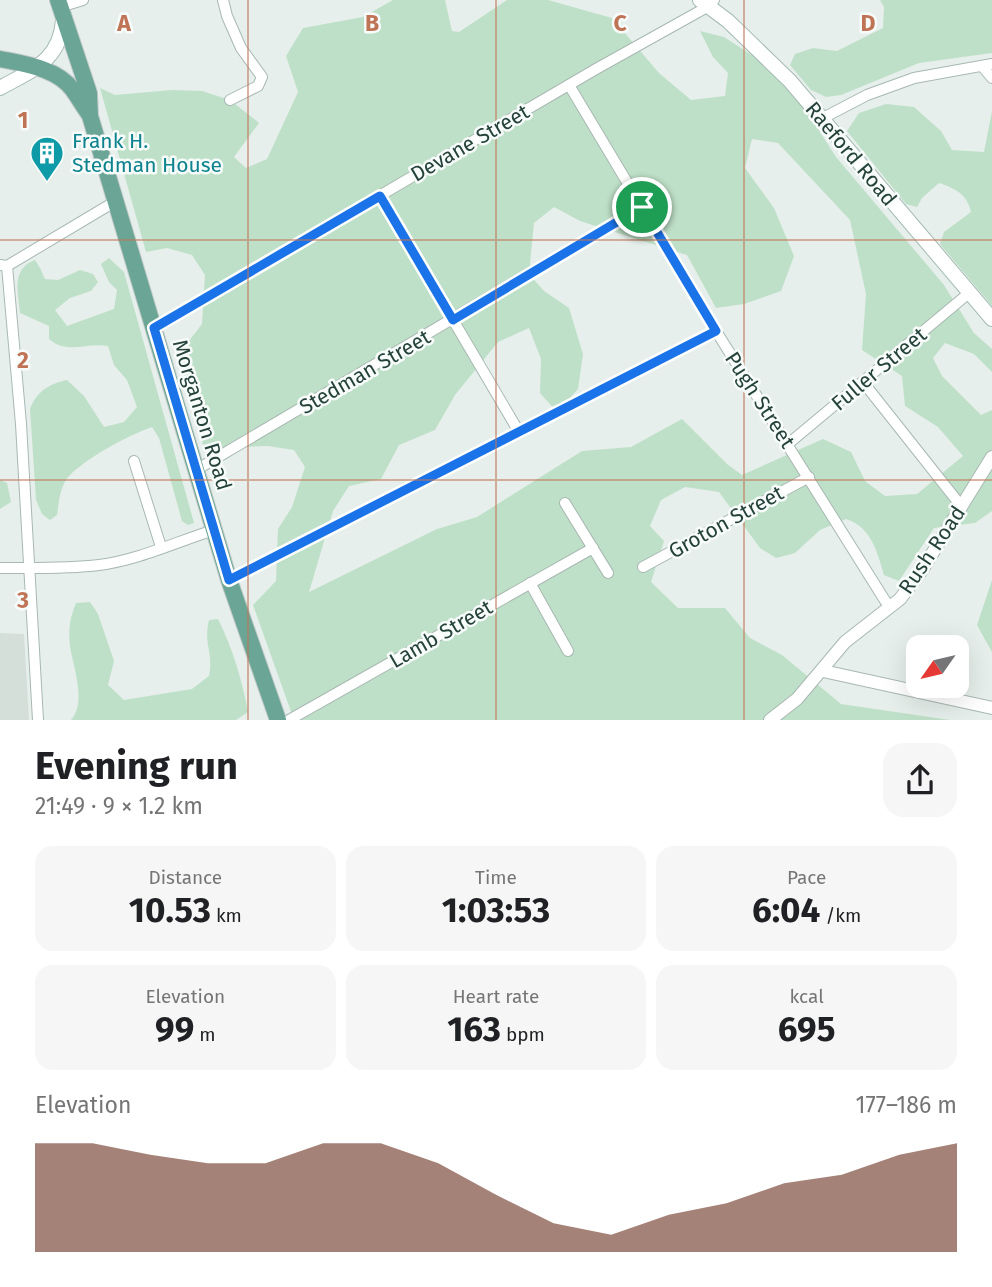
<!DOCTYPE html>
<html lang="en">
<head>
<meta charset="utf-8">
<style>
	:root { --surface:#fff; --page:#f6f6f6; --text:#202124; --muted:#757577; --accent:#7f4e3f }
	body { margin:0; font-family:"Fira Sans",sans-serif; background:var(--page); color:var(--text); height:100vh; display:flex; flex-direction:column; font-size:26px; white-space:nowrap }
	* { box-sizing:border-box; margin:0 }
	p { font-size:23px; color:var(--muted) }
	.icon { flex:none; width:38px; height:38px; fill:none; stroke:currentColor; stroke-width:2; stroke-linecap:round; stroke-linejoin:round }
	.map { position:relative; height:720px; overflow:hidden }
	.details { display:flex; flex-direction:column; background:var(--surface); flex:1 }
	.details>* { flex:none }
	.needle { width:46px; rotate:236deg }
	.controls { position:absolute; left:906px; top:635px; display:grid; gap:14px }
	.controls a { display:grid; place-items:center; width:63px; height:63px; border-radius:14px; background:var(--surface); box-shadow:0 7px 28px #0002; font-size:35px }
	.pin { position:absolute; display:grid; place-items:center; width:60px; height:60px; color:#fff; margin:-30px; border:4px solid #fff; border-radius:50%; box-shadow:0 2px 7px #0007 }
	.round { display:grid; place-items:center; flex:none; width:74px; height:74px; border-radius:21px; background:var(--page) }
	.summary { display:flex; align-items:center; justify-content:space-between; height:119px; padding:0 35px }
	h1 { font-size:38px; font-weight:700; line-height:52px }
	.stats { display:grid; grid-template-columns:repeat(3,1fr); gap:10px; height:119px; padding:7px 35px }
	.stats div { display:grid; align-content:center; border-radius:18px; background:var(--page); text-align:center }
	.stats b { font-size:35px; font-weight:700 }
	.stats small { font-size:19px; font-weight:400 }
	.stats p { font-size:19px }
	.chart { height:196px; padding:14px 35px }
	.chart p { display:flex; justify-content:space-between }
	.chart svg { width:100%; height:126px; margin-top:7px; fill:var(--accent); opacity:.7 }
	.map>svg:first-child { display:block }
</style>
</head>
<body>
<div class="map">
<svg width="992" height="720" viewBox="0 0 992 720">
	<rect width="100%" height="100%" fill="#e6efeb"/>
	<path fill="#d4dfda" d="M0,633L24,634L29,720H0Z"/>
	<g fill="#bfe0c8" fill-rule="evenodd">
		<path d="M393,0H445L452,31L459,32L507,0H548L612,18L659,73L691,100L725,96L728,73L713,57L700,31L724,37L784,76L836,157L944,285L974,333L992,349V372L974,354L945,343L933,358L942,376L981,415L992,410V511L975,523L934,528L899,581L884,575C877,551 871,527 846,519L820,530L795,553L776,558L760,548L719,492L685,487L661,500L650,526L664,541L651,582L678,608H725L750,638L782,655L841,704L950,720H294L253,605L276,581L278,529L292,507L305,467L294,450L268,446L204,448L179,354L202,324L205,275L192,255L167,248L146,252L100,88L115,95L172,90L202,91L230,100L259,123L234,157L246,168L267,159L298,92L286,56L303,28L363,17ZM752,139L778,143L850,220L866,294L862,350L902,376L905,406L938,427L963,456L917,494L885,496L865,481L851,452L823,439L742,475L727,464L682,419L631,447L582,451L477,517L437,529L309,592L333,511L349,486L381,479L399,445L435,430L455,395L498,342L529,328L541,359L540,393L557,412L578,389L583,354L569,308L544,291L529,274L534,223L554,207L580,221L687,255L716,308L744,304L781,291L794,256L774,208L745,168Z"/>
		<path d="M880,0H992V53L919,63L841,95L826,97L811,90L790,65L795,54L813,48L837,51L883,28L884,7Z"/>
		<path d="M886,104L914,107L941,131L952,150L984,152L992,111V306L940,244L944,232L971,212C967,194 956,189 939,183L922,198L917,207L906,204L847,131L859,113Z"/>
		<path d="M109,258L124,272L194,523L188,525L182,521L159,438L152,427C127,436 90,456 71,474C60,484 59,501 57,515L50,520L42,514L36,500L30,409C37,391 49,384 67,380L84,396L104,427L124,422L137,407L127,380L114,365L108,346C87,342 67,355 49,339V326L20,313C18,292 11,269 35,260L40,268L45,279L58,280L80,270L93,274L98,282L91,291L70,298L55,310L67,326L114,309L117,290L109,282L101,264Z"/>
		<path d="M0,480L7,483L11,502L0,509Z"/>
		<path d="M992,580V652L977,625Z"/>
		<path d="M90,602L98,614L114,661L108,685L124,700L192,689L209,676C214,653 203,644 209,620L218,619C233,649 242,680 248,712L236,720H71C87,703 73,666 70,646C68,630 70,617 76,603Z"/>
	</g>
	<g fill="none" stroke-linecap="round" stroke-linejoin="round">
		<defs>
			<g id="minor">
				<path d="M223,0L227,16L241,48L262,77L258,86L230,100"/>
				<path d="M60,7L83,0"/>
				<path d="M982,66L992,78"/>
				<path d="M569,85L716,331L889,607"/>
				<path d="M823,118L867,95L914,78L992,64"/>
				<path d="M380,196L519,432"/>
				<path d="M0,265L7,266L116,201"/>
				<path d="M7,266L21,424L38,720"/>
				<path d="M154,328L596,69L709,6L714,0"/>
				<path d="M863,382L962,507"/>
				<path d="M788,444L969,293"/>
				<path d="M134,461L161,547"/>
				<path d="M196,470L642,207"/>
				<path d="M565,503L608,573"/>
				<path d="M643,567L809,477"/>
				<path d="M0,568C33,568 66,569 99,565C138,560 176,542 214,530"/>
				<path d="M229,580L716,331"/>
				<path d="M530,583L568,651"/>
				<path d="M289,720L593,548"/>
			</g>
			<g id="tertiary">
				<path d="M823,671L992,708"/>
				<path d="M770,720L797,699L845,642L900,599L922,570L992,457"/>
			</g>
			<g id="secondary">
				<path d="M700,0L728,21L790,81L992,319"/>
				<path d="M0,88C32,70 60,61 63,20"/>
			</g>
			<g id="primary">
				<path d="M58,0L89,93L90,116L229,580L278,720"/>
				<path d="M0,59C24,64 57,68 73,90C78,97 83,106 89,114"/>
			</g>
		</defs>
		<use href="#minor" stroke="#a8b8b2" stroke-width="12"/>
		<use href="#tertiary" stroke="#a8b8b2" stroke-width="14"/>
		<use href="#secondary" stroke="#a4bbb3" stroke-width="16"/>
		<use href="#primary" stroke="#c2cac8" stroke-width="18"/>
		<use href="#minor" stroke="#fff" stroke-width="10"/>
		<use href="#tertiary" stroke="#fff" stroke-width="12"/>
		<use href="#secondary" stroke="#fff" stroke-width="14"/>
		<use href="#primary" stroke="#6aa596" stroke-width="16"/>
	</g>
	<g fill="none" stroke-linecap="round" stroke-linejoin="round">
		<defs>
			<path id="route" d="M380,196L453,320L642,207L716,331L229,580L154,328Z"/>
		</defs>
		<use href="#route" stroke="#fff" stroke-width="14"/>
		<use href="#route" stroke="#1a73e8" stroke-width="9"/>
	</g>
	<path fill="none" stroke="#c07456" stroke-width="2" stroke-opacity="0.55" d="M248,0V720M496,0V720M744,0V720M0,240H992M0,480H992"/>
	<defs>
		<symbol id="building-pin" viewBox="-11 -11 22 30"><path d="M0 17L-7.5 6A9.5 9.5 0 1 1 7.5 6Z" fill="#0f9aa8" stroke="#f7fbf9"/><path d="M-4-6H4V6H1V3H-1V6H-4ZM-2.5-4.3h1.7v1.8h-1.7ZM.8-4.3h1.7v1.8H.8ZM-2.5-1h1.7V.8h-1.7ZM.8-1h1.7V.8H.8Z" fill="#fff"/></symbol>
	</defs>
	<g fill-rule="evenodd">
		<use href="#building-pin" x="28" y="134" width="38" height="52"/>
	</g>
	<g text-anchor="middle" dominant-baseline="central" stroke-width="5" stroke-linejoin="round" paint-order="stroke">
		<g font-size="21" fill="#0d838f" stroke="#f7fbf9" text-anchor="start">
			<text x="72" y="141">Frank H.<tspan x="72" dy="24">Stedman House</tspan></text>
		</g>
		<g font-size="21" fill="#24423a" stroke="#f7fbf9">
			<text transform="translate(470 143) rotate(-30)">Devane Street</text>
			<text transform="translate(851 154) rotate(50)">Raeford Road</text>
			<text transform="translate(879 369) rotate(-40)">Fuller Street</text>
			<text transform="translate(365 372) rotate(-30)">Stedman Street</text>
			<text transform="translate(760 400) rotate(57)">Pugh Street</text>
			<text transform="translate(202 415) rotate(73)">Morganton Road</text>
			<text transform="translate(726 522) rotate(-29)">Groton Street</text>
			<text transform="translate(932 550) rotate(-56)">Rush Road</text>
			<text transform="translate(441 634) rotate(-30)">Lamb Street</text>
		</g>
	</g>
	<g font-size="23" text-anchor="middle" font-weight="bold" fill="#c07456" stroke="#f7fbf9" stroke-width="5" stroke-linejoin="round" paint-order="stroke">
		<text x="124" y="31">A</text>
		<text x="372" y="31">B</text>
		<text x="620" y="31">C</text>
		<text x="868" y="31">D</text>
		<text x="23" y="128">1</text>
		<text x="23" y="368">2</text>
		<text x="23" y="608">3</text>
	</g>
</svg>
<div class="controls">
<a><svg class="needle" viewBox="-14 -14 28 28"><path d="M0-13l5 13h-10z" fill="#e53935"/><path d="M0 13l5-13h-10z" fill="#757577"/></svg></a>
</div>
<div class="pin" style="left:642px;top:207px;background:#1e9e55"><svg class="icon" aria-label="arrive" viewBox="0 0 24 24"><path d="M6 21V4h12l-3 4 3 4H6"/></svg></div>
</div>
<section class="details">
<div class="summary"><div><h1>Evening run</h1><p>21:49 · 9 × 1.2 km</p></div><a class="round"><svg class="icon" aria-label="share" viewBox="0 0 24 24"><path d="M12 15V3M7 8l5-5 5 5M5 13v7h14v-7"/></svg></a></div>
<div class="stats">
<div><p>Distance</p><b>10.53<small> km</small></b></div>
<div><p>Time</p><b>1:03:53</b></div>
<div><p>Pace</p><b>6:04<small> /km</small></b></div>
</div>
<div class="stats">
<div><p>Elevation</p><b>99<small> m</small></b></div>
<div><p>Heart rate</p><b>163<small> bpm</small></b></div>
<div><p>kcal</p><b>695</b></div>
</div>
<div class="chart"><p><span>Elevation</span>177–186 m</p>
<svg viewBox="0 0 160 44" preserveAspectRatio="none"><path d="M0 44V6L10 6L20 10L30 13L40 13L50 6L60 6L70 13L80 24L90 34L100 38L110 31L120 27L130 20L140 17L150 10L160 6V44z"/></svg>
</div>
</section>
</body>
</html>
